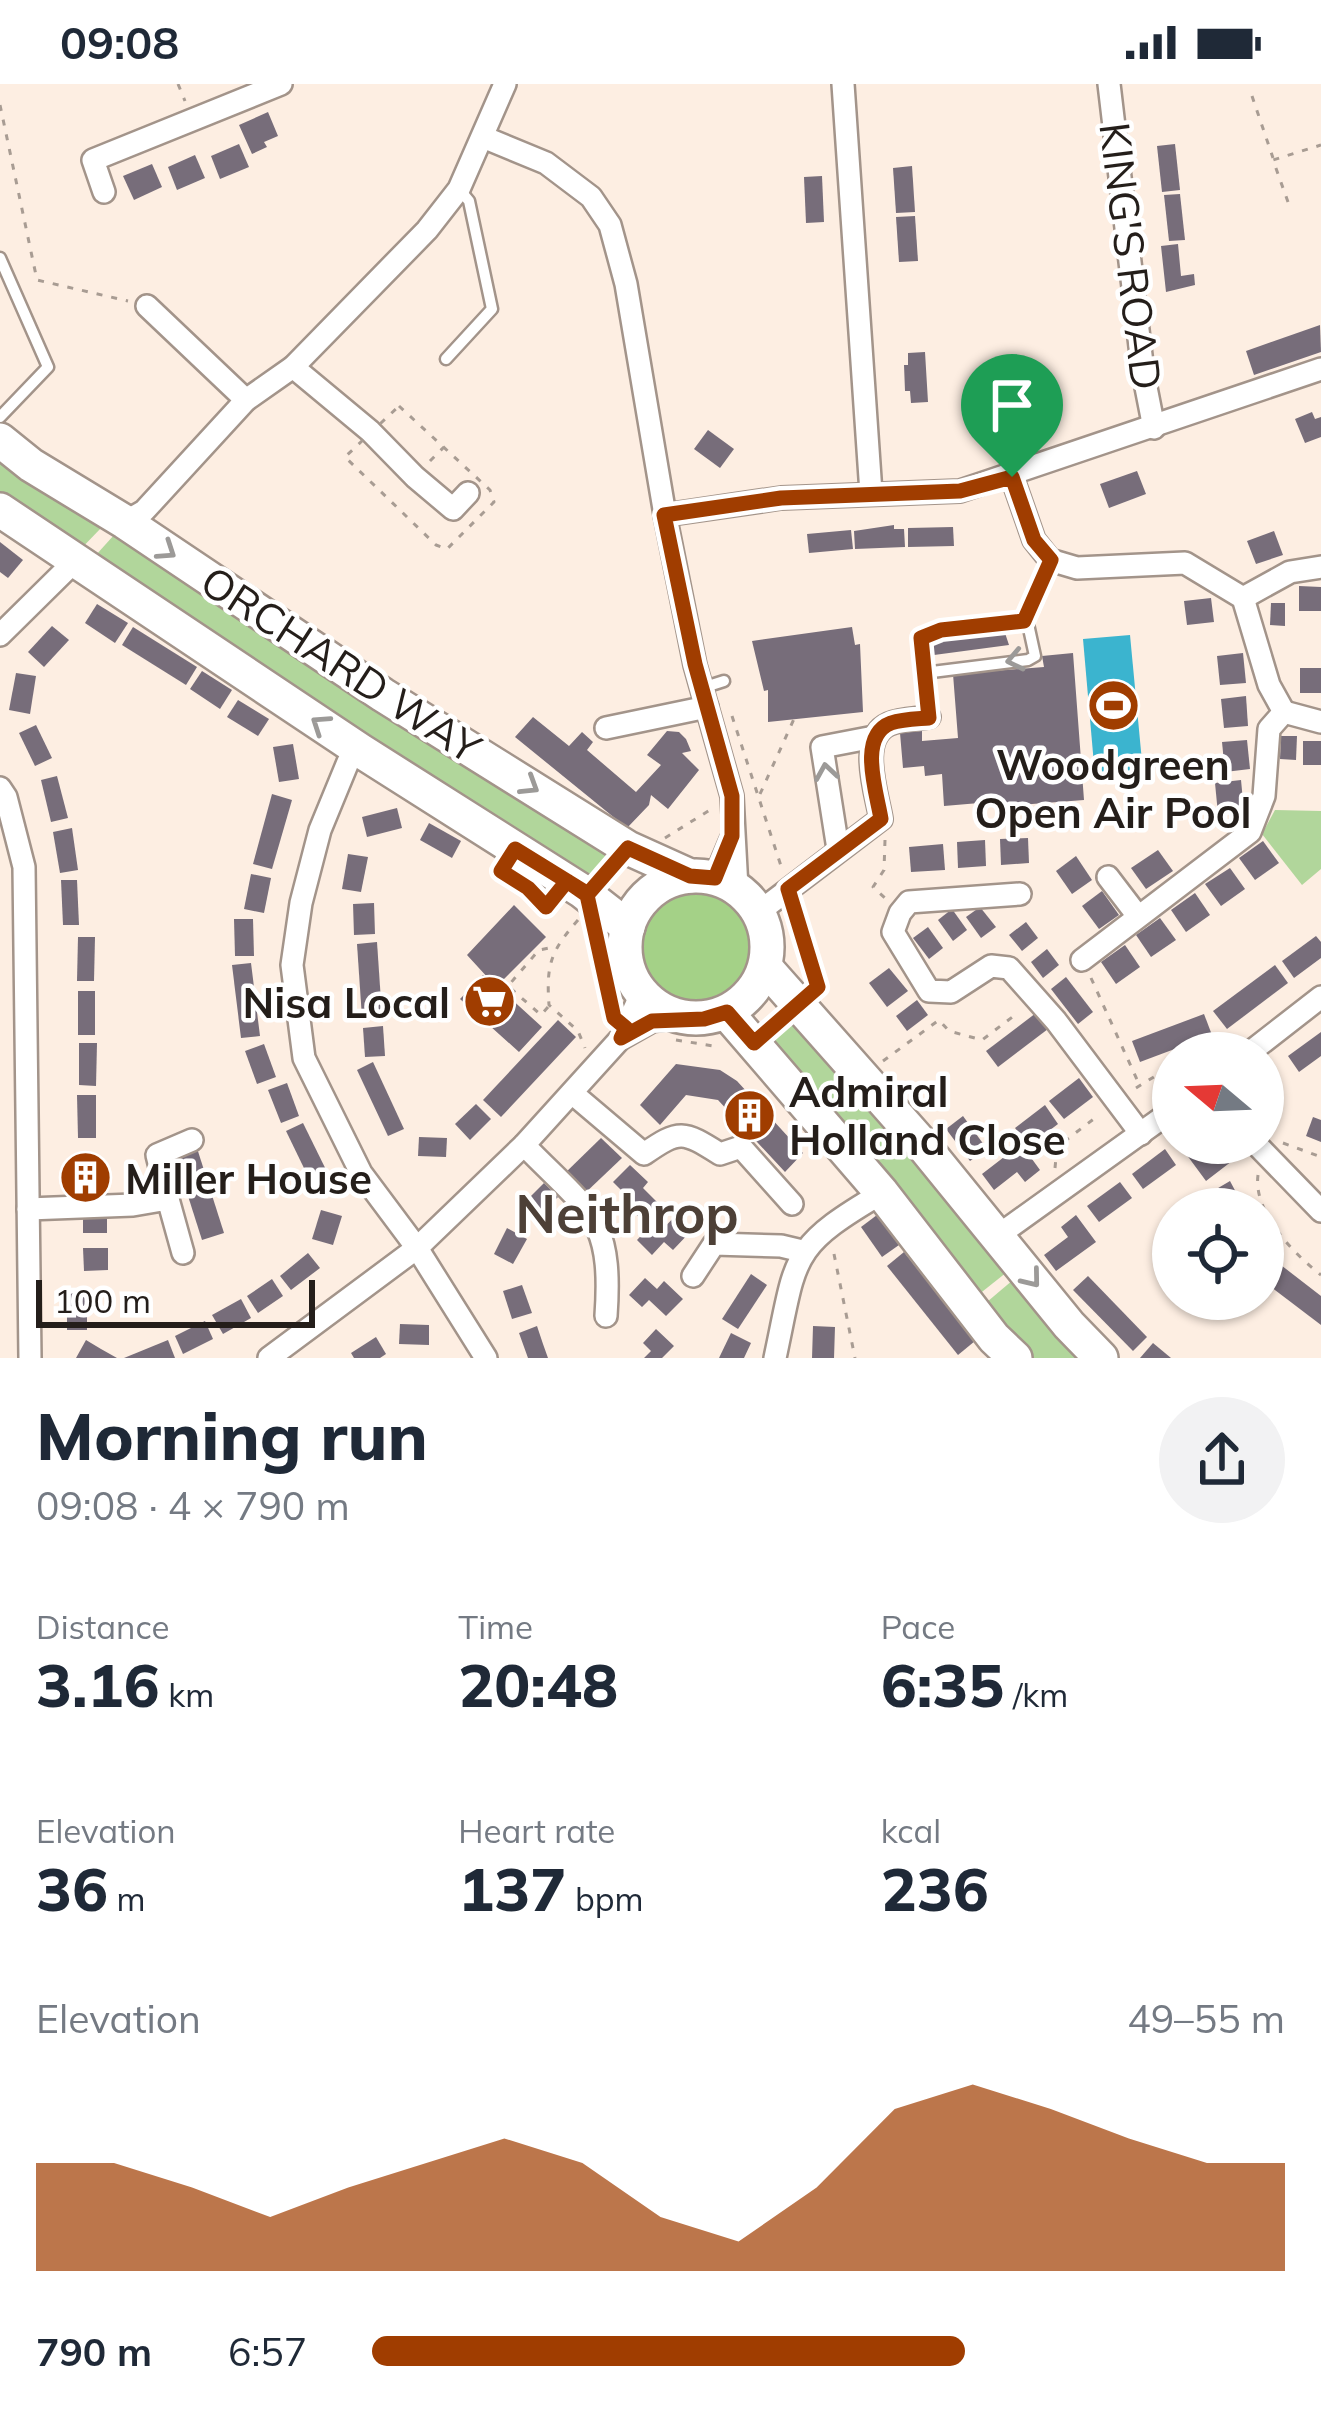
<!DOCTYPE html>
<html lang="en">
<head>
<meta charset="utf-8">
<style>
	:root { --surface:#fff; --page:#f2f2f3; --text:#1f2937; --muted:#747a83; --accent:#a03d00 }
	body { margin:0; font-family:Mulish,sans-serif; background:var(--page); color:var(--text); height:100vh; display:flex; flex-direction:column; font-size:45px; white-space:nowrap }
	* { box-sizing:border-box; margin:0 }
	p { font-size:39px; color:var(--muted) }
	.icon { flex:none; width:66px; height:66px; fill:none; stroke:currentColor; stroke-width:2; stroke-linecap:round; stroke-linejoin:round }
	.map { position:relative; height:1274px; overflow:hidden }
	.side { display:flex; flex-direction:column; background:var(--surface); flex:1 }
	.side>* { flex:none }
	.needle { width:78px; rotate:289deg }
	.fabs { position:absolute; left:1152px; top:948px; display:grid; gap:24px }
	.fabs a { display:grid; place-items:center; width:132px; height:132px; border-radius:50%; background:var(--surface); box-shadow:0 3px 9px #0004; font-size:60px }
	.scale { position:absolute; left:36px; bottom:30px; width:279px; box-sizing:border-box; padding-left:12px; border:6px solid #241e1a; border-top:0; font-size:33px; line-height:42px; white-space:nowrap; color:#241e1a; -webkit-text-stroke:9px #fff; paint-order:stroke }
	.pin { position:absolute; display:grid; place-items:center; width:102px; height:102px; color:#fff; margin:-123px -51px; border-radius:50% 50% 50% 0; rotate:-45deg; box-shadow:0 0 12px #0007 }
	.pin .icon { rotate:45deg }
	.round { display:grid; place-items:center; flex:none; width:126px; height:126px; border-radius:63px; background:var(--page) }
	.overview { display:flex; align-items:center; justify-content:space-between; height:204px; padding:0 36px }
	h1 { font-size:66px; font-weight:800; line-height:90px }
	.metrics { display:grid; grid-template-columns:repeat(3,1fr); gap:18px; height:204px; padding:12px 36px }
	.metrics div { display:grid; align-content:center }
	.metrics b { font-size:60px; font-weight:800 }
	.metrics small { font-size:33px; font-weight:400 }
	.metrics p { font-size:33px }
	.chart { height:336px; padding:24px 36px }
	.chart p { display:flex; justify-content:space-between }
	.chart svg { width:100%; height:216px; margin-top:12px; fill:var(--accent); opacity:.7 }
	ul { padding:0 36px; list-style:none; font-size:39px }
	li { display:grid; grid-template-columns:192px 144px 1fr; align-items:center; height:90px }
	li i { height:30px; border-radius:15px; background:var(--accent) }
	.status { display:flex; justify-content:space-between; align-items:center; height:84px; padding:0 60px; background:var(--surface); direction:ltr }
	.status svg { height:33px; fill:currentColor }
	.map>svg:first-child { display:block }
</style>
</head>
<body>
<div class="status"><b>09:08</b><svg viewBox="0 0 49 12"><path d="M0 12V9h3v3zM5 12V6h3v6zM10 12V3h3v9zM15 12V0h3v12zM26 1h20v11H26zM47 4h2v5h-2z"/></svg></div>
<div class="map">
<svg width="1321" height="1274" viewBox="0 0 1321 1274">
	<rect width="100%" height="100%" fill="#fdeee2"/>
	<g fill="#b1d69b">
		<path d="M0,368L102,443L74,472L0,411Z"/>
		<path d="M114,451L307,570L611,769L588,804L87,481Z"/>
		<path d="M1275,726L1321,727V785L1302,801L1262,750Z"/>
		<path d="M801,932L1007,1188L973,1215L770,959Z"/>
		<path d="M1013,1196L1087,1274H1027L981,1223Z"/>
	</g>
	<circle fill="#a4d187" cx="698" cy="866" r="59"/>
	<path fill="#3bb4cf" d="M1130,551L1143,688L1095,692L1083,555Z"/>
	<g fill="#776d7a">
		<path d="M268,28L278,52L264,58L267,63L252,70L239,41Z"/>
		<path d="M239,60L249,83L220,95L211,72Z"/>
		<path d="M1175,60L1180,106L1162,108L1157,62Z"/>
		<path d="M195,71L205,94L177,106L168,83Z"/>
		<path d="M152,80L162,103L134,116L123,92Z"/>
		<path d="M912,82L915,128L896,129L893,84Z"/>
		<path d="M822,92L824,138L806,139L804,93Z"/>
		<path d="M1180,110L1185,156L1169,157L1164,111Z"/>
		<path d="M915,132L918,177L899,178L896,133Z"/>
		<path d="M1178,160L1181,192L1194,190L1195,201L1166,208L1161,162Z"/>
		<path d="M1320,241L1321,268L1254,291L1246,267Z"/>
		<path d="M925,268L928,318L911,319L910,307H905L904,281H908V269Z"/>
		<path d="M1312,328L1315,335L1321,333V353L1305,359L1295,335Z"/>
		<path d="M708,346L734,365L720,384L694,365Z"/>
		<path d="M1137,387L1146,410L1109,424L1100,400Z"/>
		<path d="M894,441V445H904L905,463L855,465L854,447Z"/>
		<path d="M953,443L954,462L908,463V444Z"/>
		<path d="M851,446L853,465L809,469L807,450Z"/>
		<path d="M1274,447L1283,471L1256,480L1247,457Z"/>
		<path d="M0,458L23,476L8,494L0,488Z"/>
		<path d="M1299,502L1321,503V527H1299Z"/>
		<path d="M1211,514L1214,538L1187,541L1184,517Z"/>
		<path d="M1271,519H1285V542L1270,541Z"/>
		<path d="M97,520L128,539L115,559L85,539Z"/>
		<path d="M52,542L69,556L44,583L28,568Z"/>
		<path d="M133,543L197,583L186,601L122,561Z"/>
		<path d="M852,543L855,561L860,560L863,628L768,638V606L764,607L752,557Z"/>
		<path d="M1004,546L1009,561L934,571L933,553Z"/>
		<path d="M1073,569L1084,716L992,723L991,718L944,722L942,690L925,692L924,682L903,684L900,649L922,647V657L958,654L953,590L1044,583L1042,572Z"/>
		<path d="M1243,569L1246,599L1220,601L1217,572Z"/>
		<rect x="1300" y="584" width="21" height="25"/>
		<path d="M202,587L232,606L220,625L190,605Z"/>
		<path d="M16,589L36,592L30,630L9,626Z"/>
		<path d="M1246,612L1248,642L1224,644L1221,615Z"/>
		<path d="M238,616L269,635L258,652L227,633Z"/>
		<path d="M533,633L569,662L582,648L593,658L587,666L636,708L661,681L647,671L667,647L679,648L686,655L691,667L682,669L699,686L668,725L651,711L649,721L627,744L515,653Z"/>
		<path d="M36,641L52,674L35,682L19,649Z"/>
		<path d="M1281,652H1297L1296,676L1280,675Z"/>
		<path d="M1247,656L1250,685L1225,688L1222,658Z"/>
		<rect x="1303" y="657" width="18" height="24"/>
		<path d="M293,660L299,695L279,698L273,663Z"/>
		<path d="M57,692L68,734L51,738L41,696Z"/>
		<path d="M1241,696L1244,728L1218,730L1215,699Z"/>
		<path d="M272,710L292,716L272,785L253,780Z"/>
		<path d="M397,724L402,744L367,753L362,733Z"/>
		<path d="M429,739L461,757L452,774L420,756Z"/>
		<path d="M72,744L78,786L60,789L53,748Z"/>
		<path d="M1028,754L1029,779L1001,781L1000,755Z"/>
		<path d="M985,756L986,782L958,784L957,758Z"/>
		<path d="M1263,757L1279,779L1255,796L1239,774Z"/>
		<path d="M943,760L945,786L911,788L909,763Z"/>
		<path d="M1158,766L1173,787L1146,805L1131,784Z"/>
		<path d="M348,770L368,773L361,808L342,805Z"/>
		<path d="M1076,772L1092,796L1072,810L1056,787Z"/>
		<path d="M1230,784L1245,805L1221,822L1205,800Z"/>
		<path d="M251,790L271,794L264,829L244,825Z"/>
		<path d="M61,796H77L79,841H63Z"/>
		<path d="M1102,807L1119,831L1099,845L1082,822Z"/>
		<path d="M1195,809L1210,831L1186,848L1171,826Z"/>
		<path d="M374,819L375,850L354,851L353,820Z"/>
		<path d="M514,821L546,853L497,902L542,943L519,968L460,915L483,891L489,895L467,871Z"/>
		<path d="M980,823L996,843L981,854L966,833Z"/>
		<path d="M952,825L967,846L953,857L938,836Z"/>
		<path d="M1160,834L1176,856L1151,873L1136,851Z"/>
		<path d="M234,835H253L254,872H235Z"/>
		<path d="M1026,838L1038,854L1022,867L1009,851Z"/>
		<path d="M928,843L943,864L929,875L913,854Z"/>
		<path d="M1316,852L1321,858V874L1294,894L1282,877Z"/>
		<path d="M78,853H95L94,897H77Z"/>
		<path d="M377,858L382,932L362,934L357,860Z"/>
		<path d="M1125,861L1140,883L1116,900L1101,878Z"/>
		<path d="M1047,865L1059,881L1043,894L1031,878Z"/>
		<path d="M251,879L260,952L241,954L232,881Z"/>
		<path d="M1275,881L1288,899L1227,945L1213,927Z"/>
		<path d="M889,884L908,907L887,923L869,899Z"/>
		<path d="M1066,893L1093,928L1078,940L1051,905Z"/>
		<rect x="78" y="907" width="17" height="44"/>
		<path d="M917,916L928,931L907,947L896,932Z"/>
		<path d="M1036,929L1048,945L998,983L986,967Z"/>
		<path d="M1204,930L1212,951L1140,978L1132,957Z"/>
		<path d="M558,936L576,953L501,1033L483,1016Z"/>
		<path d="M383,942L385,972L365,973L363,944Z"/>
		<path d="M1321,948V972L1299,988L1288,972Z"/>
		<path d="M79,959H97L96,1002L79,1001Z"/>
		<path d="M264,960L276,993L257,1000L245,967Z"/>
		<path d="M373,978L404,1045L388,1052L357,986Z"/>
		<path d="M676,980L720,986L737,997L803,1069L785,1088L718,1016L686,1011L660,1041L640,1021Z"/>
		<path d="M1079,994L1093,1013L1064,1035L1049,1017Z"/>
		<path d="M287,999L299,1032L281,1039L268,1006Z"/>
		<path d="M77,1011H96V1054H78Z"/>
		<path d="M476,1020L491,1035L470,1056L455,1040Z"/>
		<path d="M1045,1021L1058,1040L1029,1062L1015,1044Z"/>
		<path d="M963,1032L987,1065L970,1077L946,1045Z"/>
		<path d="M1313,1033L1321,1036V1058L1306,1052Z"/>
		<path d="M303,1039L335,1104L318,1113L286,1047Z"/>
		<path d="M419,1053L447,1054L446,1073L418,1072Z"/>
		<path d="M601,1054L622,1074L582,1112L561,1093Z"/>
		<path d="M1178,1059H1203L1210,1068L1220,1061L1232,1077L1206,1097Z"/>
		<path d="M1021,1060L1040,1086L1025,1098L1017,1088L994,1106L982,1090Z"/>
		<path d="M196,1061L224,1149L202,1156L174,1068Z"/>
		<path d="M1165,1065L1176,1081L1143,1105L1132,1090Z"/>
		<path d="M73,1074H101L100,1115L72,1114Z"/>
		<path d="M630,1081L648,1098L643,1104L658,1119L642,1136L624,1119L629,1114L613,1098Z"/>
		<path d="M1230,1097L1239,1114L1245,1125H1216L1208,1110Z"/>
		<path d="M1120,1098L1132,1114L1099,1138L1087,1122Z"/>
		<path d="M544,1099L558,1113L537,1134L523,1120Z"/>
		<path d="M321,1126L342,1132L333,1161L312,1155Z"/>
		<rect x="83" y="1128" width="24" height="21"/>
		<path d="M676,1131L692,1146L673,1166L664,1158L652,1171L637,1156L652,1140L660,1148Z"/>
		<path d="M877,1131L899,1161L882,1173L861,1143Z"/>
		<path d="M1076,1131L1096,1158L1056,1187L1044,1171L1068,1153L1061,1143Z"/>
		<path d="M507,1144L527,1155L513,1180L494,1170Z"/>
		<path d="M83,1164H108V1186L84,1187Z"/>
		<path d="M904,1168L975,1257L958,1271L887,1182Z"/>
		<path d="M308,1169L320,1184L291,1206L280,1192Z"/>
		<path d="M1277,1178L1321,1212V1241L1263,1197Z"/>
		<path d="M751,1190L767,1201L738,1245L722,1235Z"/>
		<path d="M1088,1192L1147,1253L1133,1267L1073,1206Z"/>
		<path d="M645,1194L657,1205L664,1197L683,1215L666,1232L649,1216L642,1223L629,1211Z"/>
		<path d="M272,1195L283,1212L258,1229L247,1212Z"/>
		<path d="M522,1201L532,1229L512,1235L503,1207Z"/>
		<rect x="67" y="1209" width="20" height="37"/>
		<path d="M241,1215L251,1234L223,1250L212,1231Z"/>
		<path d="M205,1237L213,1255L183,1270L175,1252Z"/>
		<path d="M400,1240L429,1241V1261L399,1260Z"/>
		<path d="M537,1242L543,1260L548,1274H528L519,1249Z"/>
		<path d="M813,1242L835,1243L834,1274H812Z"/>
		<path d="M656,1245L674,1262L662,1274H644L651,1267L643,1259Z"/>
		<path d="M731,1249L751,1259L744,1274H719Z"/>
		<path d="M376,1253L386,1270L380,1274H354L351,1269Z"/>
		<path d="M86,1256L101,1265L117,1274H76Z"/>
		<path d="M168,1256L175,1274H124Z"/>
		<path d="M1153,1259L1171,1274H1140Z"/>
	</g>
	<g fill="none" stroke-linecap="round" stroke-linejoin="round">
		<defs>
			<g id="lane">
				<path d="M0,174L48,283L0,333"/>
				<path d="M446,275L492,225L469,117L459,105"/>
				<path d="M924,589L1028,576L1035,572L1028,540L1018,537L941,546L921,553L919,562L929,633"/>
				<path d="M702,604L724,597"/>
				<path d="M512,771L501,787L528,804L546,822L565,800"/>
			</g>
			<g id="street">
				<path d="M843,0L871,409"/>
				<path d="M1109,0L1143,288L1154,344"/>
				<path d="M483,53L546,79L591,113L610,141L626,200L665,431L695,581L732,712L737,804"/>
				<path d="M104,108L93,76L281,0"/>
				<path d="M147,222L246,316"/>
				<path d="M293,283L370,347L415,393L453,425L468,409"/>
				<path d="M1012,393L1034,456L1050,476L1077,484L1185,479L1243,514L1269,601L1284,628L1269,645L1264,712L1250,748L1082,876"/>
				<path d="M665,431L781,414L960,407L1321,285"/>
				<path d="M125,438L144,427L246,316L293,283L427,146L459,105L505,0"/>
				<path d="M1243,514L1290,488L1321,483"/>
				<path d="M0,551L75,477"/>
				<path d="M1284,628L1321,638"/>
				<path d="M606,644L707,623"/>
				<path d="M361,667L348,678L320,746L301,819L292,881L304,974L361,1089L417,1164L486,1274"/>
				<path d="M0,704L6,713L24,783L30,1274"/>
				<path d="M838,765L822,663L874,653"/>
				<path d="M1108,793L1137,831"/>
				<path d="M715,794L731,756"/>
				<path d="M1020,810L909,818L900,829L893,848L929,907L951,908L991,882L1009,884L1056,937L1141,1050"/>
				<path d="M759,828L881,735C877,710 857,654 889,640C900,635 917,635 929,633"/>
				<path d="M622,954L652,937L680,933"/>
				<path d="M1249,969L1321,913"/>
				<path d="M572,1009L644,1070C680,1045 683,1047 720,1070L741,1063L792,1120"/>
				<path d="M1255,1059L1321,1127"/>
				<path d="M524,1061C589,1128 613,1132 606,1232"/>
				<path d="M168,1115L157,1071L192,1056"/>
				<path d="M28,1125L133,1121L168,1115L183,1169"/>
				<path d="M996,1153L1173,1026"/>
				<path d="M693,1192L714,1160L781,1162L802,1167"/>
				<path d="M269,1274L417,1164L524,1061L621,954L641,910"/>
				<path d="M775,1274C797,1172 788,1164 882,1109"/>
			</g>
			<g id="secondary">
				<path d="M0,356L31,381L125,438L383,611L628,764L690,792"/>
				<path d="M0,426L361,667L582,807L628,843"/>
				<circle cx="696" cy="863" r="71"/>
				<path d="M765,883L921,1059L1069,1241L1101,1274"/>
				<path d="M727,929L882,1109L994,1254L1015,1274"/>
			</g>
		</defs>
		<use href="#lane" stroke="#a3948a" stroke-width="15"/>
		<use href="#street" stroke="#a3948a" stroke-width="26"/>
		<use href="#secondary" stroke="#a3948a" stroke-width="38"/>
		<g stroke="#a89c93" stroke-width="3" stroke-dasharray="6 9" stroke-linecap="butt">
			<path d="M178,0L185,17"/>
			<path d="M1252,12L1273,74"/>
			<path d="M0,21L37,196L128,217"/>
			<path d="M1288,118L1273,76L1321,61"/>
			<path d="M399,322L490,406L494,418L447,465L436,461L345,373Z"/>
			<path d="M430,377L444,363"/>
			<path d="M1030,524L1043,494"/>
			<path d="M732,632L781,782"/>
			<path d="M760,710L794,635"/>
			<path d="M665,754L713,724"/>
			<path d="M885,756L884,786L873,803L886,815"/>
			<path d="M794,826L818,903"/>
			<path d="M578,836C551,867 546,880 549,921L578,947L585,964"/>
			<path d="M596,854L612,926"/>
			<path d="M1091,894L1139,1000"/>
			<path d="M548,923L541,931L508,902L539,866L554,863"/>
			<path d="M676,956L720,963"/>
			<path d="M1196,969L1230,967"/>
			<path d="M883,977L939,936L949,947L982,956L1019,928"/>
			<path d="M1136,1004L1173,981"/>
			<path d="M1283,1059L1321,1073"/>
			<path d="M1055,1084L1057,1063L1099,1031"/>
			<path d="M1258,1091C1253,1128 1293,1169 1321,1191"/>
			<path d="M834,1170L855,1274"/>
		</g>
		<use href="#lane" stroke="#fff" stroke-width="10"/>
		<use href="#street" stroke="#fff" stroke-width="21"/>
		<use href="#secondary" stroke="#fff" stroke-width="33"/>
	</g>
	<defs><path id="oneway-chevron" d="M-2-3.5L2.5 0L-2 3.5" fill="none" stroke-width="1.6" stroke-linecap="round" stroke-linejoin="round" transform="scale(3)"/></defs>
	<g stroke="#9c9a98">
		<use href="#oneway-chevron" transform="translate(167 467) rotate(34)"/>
		<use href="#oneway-chevron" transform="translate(1015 576) rotate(168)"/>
		<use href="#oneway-chevron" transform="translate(320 640) rotate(-146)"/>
		<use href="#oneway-chevron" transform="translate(826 688) rotate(-99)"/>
		<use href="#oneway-chevron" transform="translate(530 702) rotate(32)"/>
		<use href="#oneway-chevron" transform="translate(1032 1195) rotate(51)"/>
	</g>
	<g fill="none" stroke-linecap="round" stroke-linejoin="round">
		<defs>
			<path id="route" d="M1012,393L960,407L781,414L664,431L695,580L732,712V752L715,794L690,792L628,764L587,811L583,807L515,765L501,787L528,804L546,823L567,797L587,811L614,934L626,944L621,954L652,937L704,935L727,928L754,959L818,903L788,805L881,735C877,709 857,652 891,639C903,635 918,635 929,634L921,554L941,546L1024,537L1051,476L1034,456L1012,393"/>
		</defs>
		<use href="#route" stroke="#fff" stroke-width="24"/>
		<use href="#route" stroke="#a03d00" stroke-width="15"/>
	</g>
	<defs>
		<symbol id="stadium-disc" viewBox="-11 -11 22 22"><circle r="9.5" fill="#a03d00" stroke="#fff"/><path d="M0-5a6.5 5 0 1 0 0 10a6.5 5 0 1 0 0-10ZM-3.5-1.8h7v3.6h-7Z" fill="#fff"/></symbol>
		<symbol id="supermarket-disc" viewBox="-11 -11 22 22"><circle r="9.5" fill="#a03d00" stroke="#fff"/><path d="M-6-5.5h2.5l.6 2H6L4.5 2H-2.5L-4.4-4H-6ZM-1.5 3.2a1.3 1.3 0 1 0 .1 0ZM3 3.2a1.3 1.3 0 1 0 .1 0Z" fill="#fff"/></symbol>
		<symbol id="building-disc" viewBox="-11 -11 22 22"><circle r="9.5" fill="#a03d00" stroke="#fff"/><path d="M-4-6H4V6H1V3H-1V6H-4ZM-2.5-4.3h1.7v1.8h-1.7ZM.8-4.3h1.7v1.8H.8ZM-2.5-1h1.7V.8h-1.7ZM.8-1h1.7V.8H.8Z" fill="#fff"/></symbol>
	</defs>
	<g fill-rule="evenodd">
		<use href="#stadium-disc" x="1084" y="592" width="59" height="59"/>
		<use href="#supermarket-disc" x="460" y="888" width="59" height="59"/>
		<use href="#building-disc" x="720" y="1002" width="59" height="59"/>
		<use href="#building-disc" x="56" y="1064" width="59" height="59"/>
	</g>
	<g text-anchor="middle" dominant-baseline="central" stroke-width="9" stroke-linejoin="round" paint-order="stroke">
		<g font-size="42" fill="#241e1a" stroke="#fff">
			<text transform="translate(1131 172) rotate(83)">KING'S ROAD</text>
			<text transform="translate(341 580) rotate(33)">ORCHARD WAY</text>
		</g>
		<g font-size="42" font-weight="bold" fill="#241e1a" stroke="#fff" text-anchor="start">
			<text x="1113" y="680" text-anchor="middle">Woodgreen<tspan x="1113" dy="48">Open Air Pool</tspan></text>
			<text x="450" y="918" text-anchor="end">Nisa Local</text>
			<text x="789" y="1007">Admiral<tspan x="789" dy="48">Holland Close</tspan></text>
			<text x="125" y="1094">Miller House</text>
		</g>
		<g font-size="54" font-weight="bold" fill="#4d4037" stroke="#fff">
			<text x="627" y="1129">Neithrop</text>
		</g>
	</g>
</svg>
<div class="fabs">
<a><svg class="needle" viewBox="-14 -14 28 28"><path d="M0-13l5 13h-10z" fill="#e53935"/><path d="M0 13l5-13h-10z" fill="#747a83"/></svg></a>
<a><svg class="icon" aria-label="locate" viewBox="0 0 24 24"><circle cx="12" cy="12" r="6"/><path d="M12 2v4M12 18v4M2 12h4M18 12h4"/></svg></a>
</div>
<div class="scale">100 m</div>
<div class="pin" style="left:1012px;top:393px;background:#1e9e55"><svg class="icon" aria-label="arrive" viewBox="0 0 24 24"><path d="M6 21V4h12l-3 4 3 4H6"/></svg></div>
</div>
<section class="side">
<div class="overview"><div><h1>Morning run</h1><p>09:08 · 4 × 790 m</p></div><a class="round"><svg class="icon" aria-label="share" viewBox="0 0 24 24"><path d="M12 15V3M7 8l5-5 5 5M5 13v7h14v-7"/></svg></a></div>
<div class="metrics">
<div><p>Distance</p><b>3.16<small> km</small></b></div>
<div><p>Time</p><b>20:48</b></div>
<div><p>Pace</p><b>6:35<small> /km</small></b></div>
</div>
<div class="metrics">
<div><p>Elevation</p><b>36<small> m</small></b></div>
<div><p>Heart rate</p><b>137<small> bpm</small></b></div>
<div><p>kcal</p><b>236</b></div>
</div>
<div class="chart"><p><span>Elevation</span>49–55 m</p>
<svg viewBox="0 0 160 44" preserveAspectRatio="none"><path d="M0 44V22L10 22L20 27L30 33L40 27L50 22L60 17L70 22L80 33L90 38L100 27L110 11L120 6L130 11L140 17L150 22L160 22V44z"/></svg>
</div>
<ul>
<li><b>790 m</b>6:57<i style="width:65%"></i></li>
</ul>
</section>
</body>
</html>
